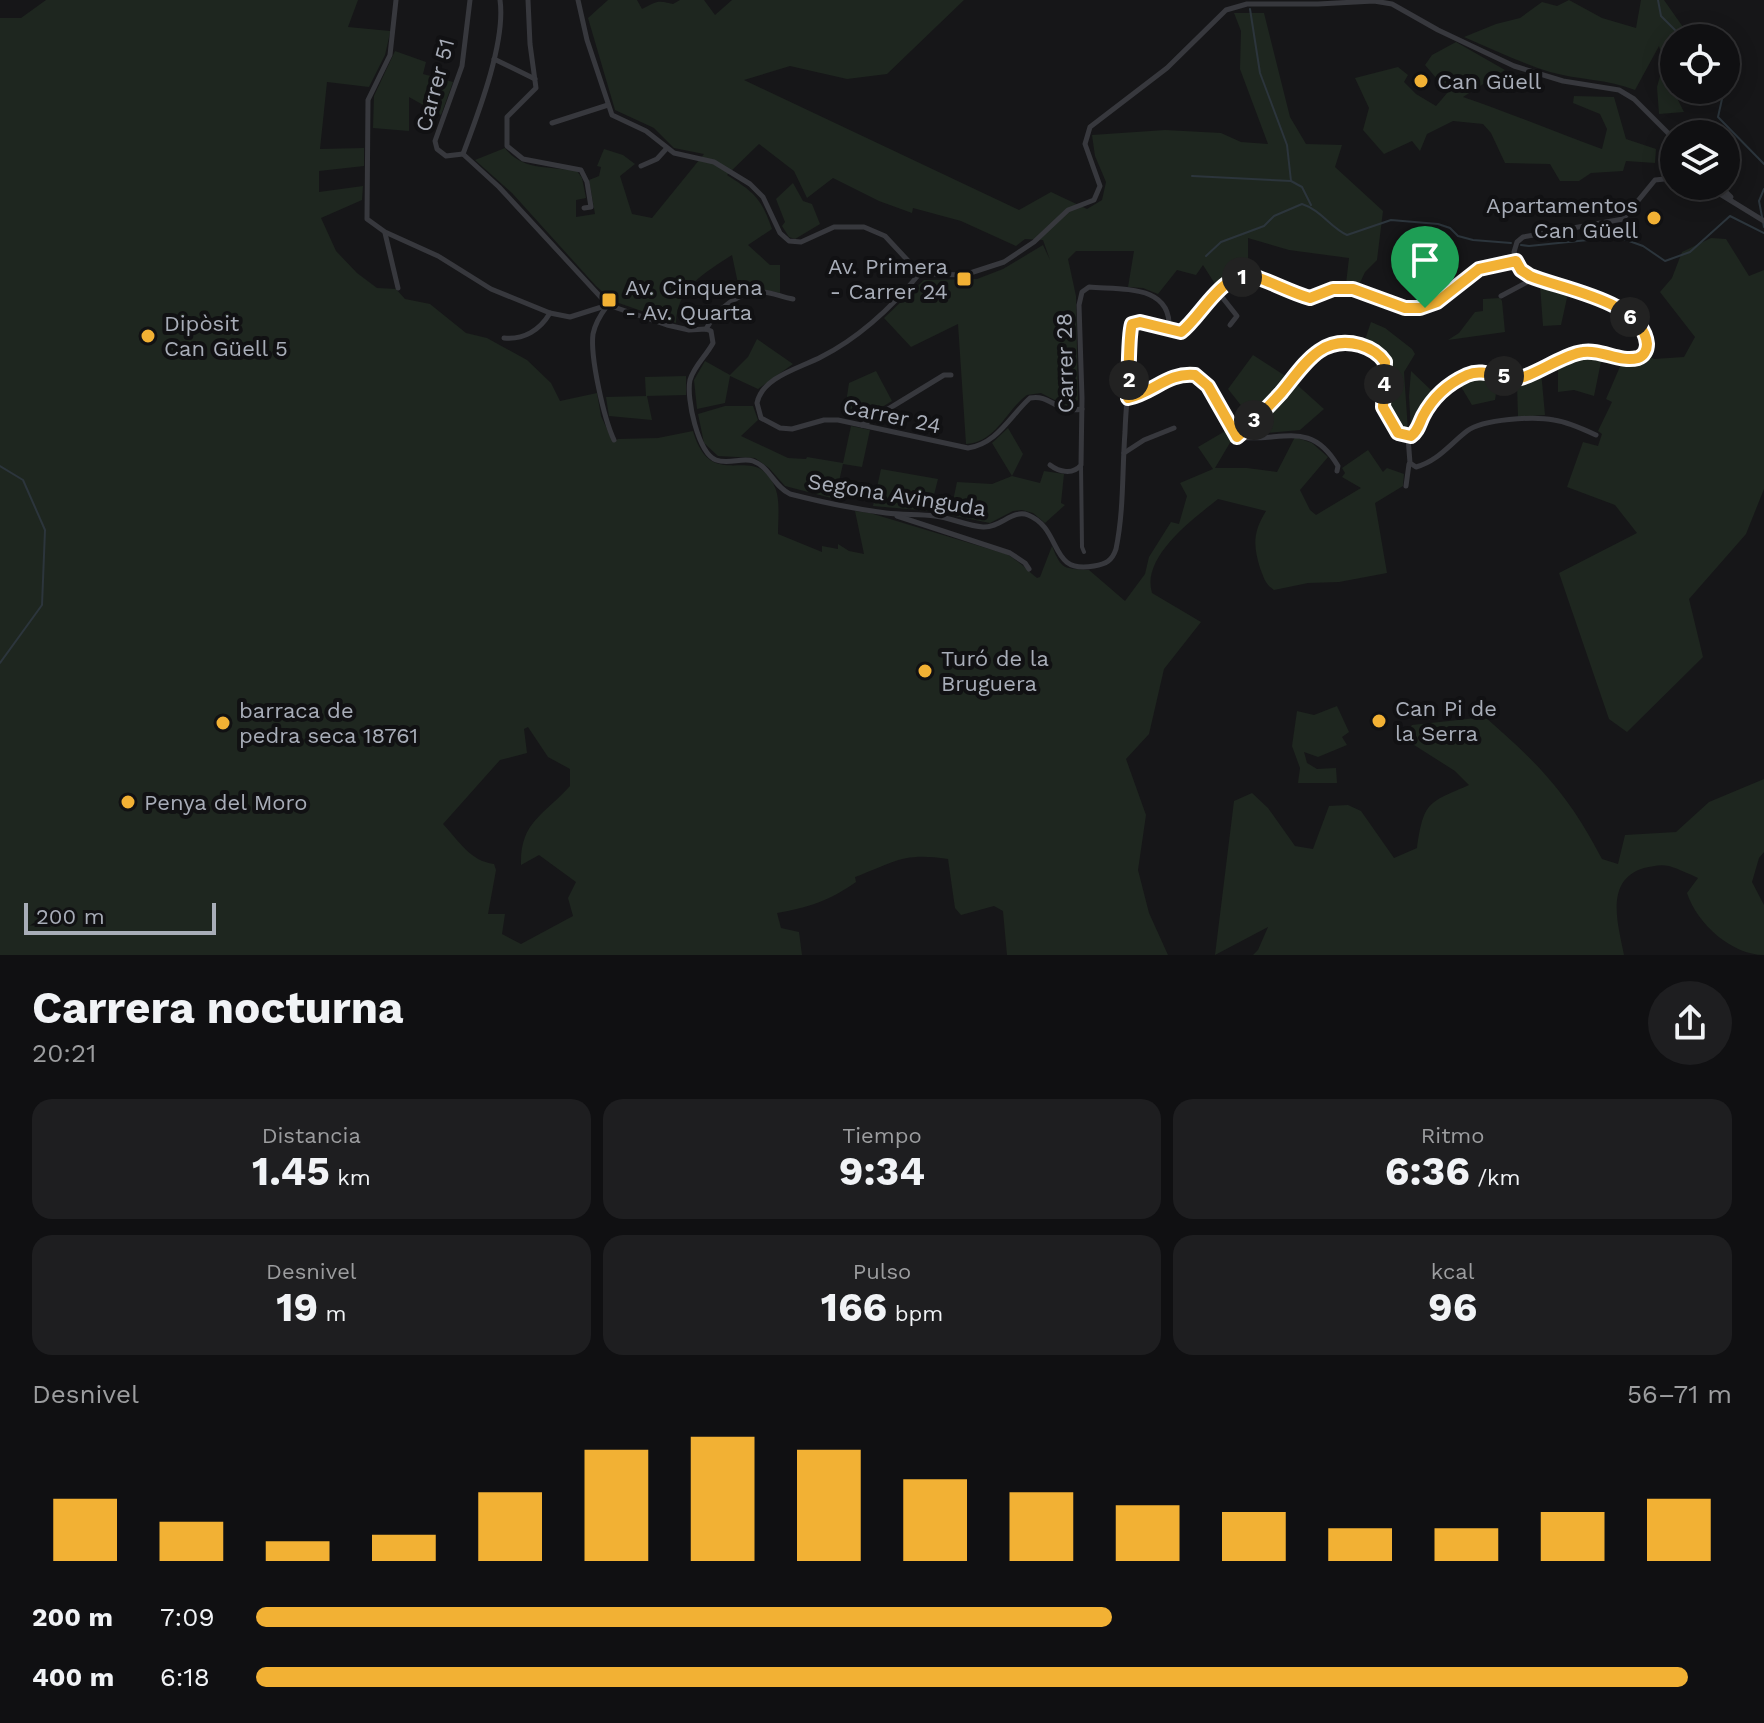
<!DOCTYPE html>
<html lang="es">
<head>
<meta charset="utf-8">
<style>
	:root { --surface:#101012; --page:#1e1e20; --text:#f1f3f6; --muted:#9c9d9f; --line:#303032; --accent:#f2b134 }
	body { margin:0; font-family:"Work Sans",sans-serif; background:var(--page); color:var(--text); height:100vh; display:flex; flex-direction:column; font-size:30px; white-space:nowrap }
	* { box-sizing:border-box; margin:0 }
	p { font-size:26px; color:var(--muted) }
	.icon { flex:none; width:44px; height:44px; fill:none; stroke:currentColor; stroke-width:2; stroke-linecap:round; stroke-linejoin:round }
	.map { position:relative; height:955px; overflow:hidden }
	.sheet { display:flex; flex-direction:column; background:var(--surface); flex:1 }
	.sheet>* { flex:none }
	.fabs { position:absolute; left:1660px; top:24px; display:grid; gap:16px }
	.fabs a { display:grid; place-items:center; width:80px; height:80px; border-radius:50%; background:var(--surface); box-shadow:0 4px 20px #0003,0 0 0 2px var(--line); font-size:40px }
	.scale { position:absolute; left:24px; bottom:20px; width:192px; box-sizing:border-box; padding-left:8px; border:4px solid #a8adb8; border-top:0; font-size:22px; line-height:28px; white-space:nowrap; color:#a8adb8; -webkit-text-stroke:6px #111113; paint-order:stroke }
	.pin { position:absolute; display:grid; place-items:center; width:68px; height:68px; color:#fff; margin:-82px -34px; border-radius:50% 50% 50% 0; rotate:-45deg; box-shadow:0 0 8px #0007 }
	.pin .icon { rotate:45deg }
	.km { position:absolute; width:40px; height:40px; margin:-20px; border-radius:50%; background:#222; color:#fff; font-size:22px; line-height:40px; text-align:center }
	.round { display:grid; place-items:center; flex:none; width:84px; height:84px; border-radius:42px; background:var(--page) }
	.head { display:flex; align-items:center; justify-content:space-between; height:136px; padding:0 32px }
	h1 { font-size:44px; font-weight:700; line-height:60px }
	.stats { display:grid; grid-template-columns:repeat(3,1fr); gap:12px; height:136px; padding:8px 32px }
	.stats div { display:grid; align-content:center; border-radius:20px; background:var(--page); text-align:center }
	.stats b { font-size:40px; font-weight:700 }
	.stats small { font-size:22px; font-weight:400 }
	.stats p { font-size:22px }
	.chart { height:224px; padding:16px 32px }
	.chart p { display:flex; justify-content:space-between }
	.chart svg { width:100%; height:144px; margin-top:8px; stroke:var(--accent); stroke-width:6 }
	ul { padding:0 32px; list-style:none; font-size:26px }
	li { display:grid; grid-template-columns:128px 96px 1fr; align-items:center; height:60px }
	li i { height:20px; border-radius:10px; background:var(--accent) }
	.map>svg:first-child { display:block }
</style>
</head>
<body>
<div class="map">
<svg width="1764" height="955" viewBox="0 0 1764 955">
	<rect width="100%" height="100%" fill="#161618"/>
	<g fill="#1e261f" fill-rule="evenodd">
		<path d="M46,0H358L348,27L390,31V33L385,55L369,87L327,82L320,149L364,148V166L319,171V192L363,186L362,200L321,218L336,251L357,273L377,288L396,289L405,299L430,304L466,333L487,338L527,360L551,383L560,401L597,393L601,416L613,442L618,439L658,438L693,431C712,497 757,437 776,490C780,502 778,521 778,534L822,552V546L838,549V544L849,551L864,554L855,511L870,513L1006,554C1018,560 1027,570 1037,578L1040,577L1052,546C1062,571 1064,568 1089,570L1125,601L1145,574L1149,557L1171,522L1179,524L1187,496L1180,483L1213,469L1198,447L1227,430L1231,441L1215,468H1247L1277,472L1295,437L1312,443L1328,457L1300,490L1310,510L1316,515L1361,488L1342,477L1345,473L1342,468L1368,450L1383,472L1387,468L1404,474L1403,486L1375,503L1387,573L1339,582L1308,583L1274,590C1265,584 1264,578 1260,568C1253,545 1253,532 1266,511L1218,499C1193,519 1141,557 1152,593L1201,622L1164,669L1149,734L1126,759L1146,815L1138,870L1149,913L1168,955H1007L1003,911L994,906L961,915L955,908L948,859C903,852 895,862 855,877L856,882C831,900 807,908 777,913L781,928L799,932L802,955H0V18H21ZM528,727L548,757L570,769V786C543,816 520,822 521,865L539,855L576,882L568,898L573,916L521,944L502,934L505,914H488L496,870L494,864C470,861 459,841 443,824L500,760L527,753L524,729Z"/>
		<path d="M608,0H637L642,9C658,1 656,0 673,4L680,0H704L715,15L732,0H964L887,74L847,79L790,66L744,80L1019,210L1051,192L1087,209L1102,200L1106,182L1095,156L1092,135L1165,130L1221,133L1241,142L1268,144L1240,69L1241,31L1234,13H1264L1290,117L1306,144L1342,145L1335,167L1383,211L1377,260L1365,272L1359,285L1346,284L1349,258L1289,250L1248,238V271L1235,273L1217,287L1203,265L1196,275L1177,270L1158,294L1143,288L1128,287L1134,251H1076L1068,259L1076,296L1078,400L1068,407L1041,393L1027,395C1006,410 997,442 966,444L958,324L911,347L884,318L924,280L977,279L1003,269L1043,245L1050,260L1043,240L1025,239L1016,246L961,221L913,208L912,213L879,201L833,178L807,198L794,171L759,144L727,175C755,193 761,198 772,229L748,245L770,265H780V293L761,289L740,293L732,255C705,273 677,287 676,323L613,301L596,286L512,193L475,160L505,148C522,171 551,166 577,171L582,178L586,198L576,200V217L595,214L589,180L599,176L601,167L597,166L604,149L623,155L635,164L620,176L632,214L652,218L704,154L674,148L654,128L615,110L588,18Z"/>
		<path d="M1569,0L1602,18L1636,28L1641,0H1664L1690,37L1674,38V90H1678L1677,98L1684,112L1659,114L1657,87L1664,62L1659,46L1635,90C1608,79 1578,80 1550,72C1521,63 1492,49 1464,37L1496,24L1520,18L1542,2L1557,6Z"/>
		<path d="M1456,42L1505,70L1463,97C1510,113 1555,132 1602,149L1607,129L1600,114L1573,103L1574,96L1614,97L1626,139L1656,149L1655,163L1626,161L1623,171L1591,173L1579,181H1560L1550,164L1505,163L1491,133L1483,124L1453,121L1427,134L1420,151L1412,141L1384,154L1363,130L1369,108L1355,78L1398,67L1408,75L1404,82L1416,94L1436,106L1448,92L1425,65L1432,55Z"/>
		<path d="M395,51L426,62L423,74L453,82L441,115L409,97V131L373,128L374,96Z"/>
		<path d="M793,183L803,201L812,204L820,224L795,239L789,237L782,226L785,222L776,199Z"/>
		<path d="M1711,238L1726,239L1749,276L1764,270V489L1746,534L1689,599L1703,657L1627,732L1609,719L1559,573L1637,533L1615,505L1567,487L1583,442L1598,446L1602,434L1598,431L1612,402L1606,399L1622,362L1635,363L1647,355L1654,359L1684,357L1695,337L1660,292L1672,278L1682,252Z"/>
		<path d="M1540,285L1568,293L1561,325L1543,326Z"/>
		<path d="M1483,299L1500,298L1502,301L1505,332L1448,340L1459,333L1475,312L1483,311Z"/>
		<path d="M1371,322L1385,328L1412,349L1415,354L1404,372L1408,431L1401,429C1396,423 1389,414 1387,407C1378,377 1409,361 1364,343Z"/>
		<path d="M757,339L793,364L758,389L730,376L725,403L697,409L694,380L705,361L730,375L748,357Z"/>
		<path d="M1253,355L1287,377L1251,418L1228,389Z"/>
		<path d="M1592,355L1602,357L1594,396L1574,390L1558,392V364L1575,357Z"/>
		<path d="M876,371L892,401L864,418L844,416L849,383Z"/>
		<path d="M1411,371L1433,392L1411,430L1409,396Z"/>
		<path d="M1541,371L1545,415L1518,417L1517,384Z"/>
		<path d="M686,376V395L647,396L652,420L609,416L606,397L646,396L645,377Z"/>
		<path d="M1478,378L1498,380L1495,400L1472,405L1460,385Z"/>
		<path d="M1294,382L1324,409L1300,430L1246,435Z"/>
		<path d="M725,406H753L758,420L741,436L788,458L806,459L807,457L843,463L851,426L870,430L862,467L843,464L835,499L785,486L769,468L755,458L718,456L704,443L698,414Z"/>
		<path d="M1008,428L1023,454L1012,476L1040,483L1044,471L1064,474L1061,503L1065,505L1045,523L1033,513L1022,510L1013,511L990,523L950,515L957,482L992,484L1012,476L992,443Z"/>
		<path d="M881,469L938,479L930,511L873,506Z"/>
		<path d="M1337,706L1349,732L1342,737L1347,745L1318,757L1304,752L1307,763L1317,769L1336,768L1337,783H1298L1300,768L1292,746L1297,711L1314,715Z"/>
		<path d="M1485,717C1540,765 1568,794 1602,859L1618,864L1625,835L1676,832L1709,802L1764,779V852L1759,858L1752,882L1764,905V955C1732,955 1697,924 1687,893L1698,878C1689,874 1679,869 1669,866C1660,864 1653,866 1644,868C1604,880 1618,924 1624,955H1253L1258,950L1268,927L1215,955L1234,801L1252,793L1268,808L1295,846L1313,849L1329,806L1348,805L1361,811L1394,858L1417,848C1424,801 1428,803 1469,785L1455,771L1403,738L1412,725Z"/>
	</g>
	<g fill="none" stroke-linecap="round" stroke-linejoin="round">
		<g stroke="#2c353c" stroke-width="2">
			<path d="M1658,0L1661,16L1683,38"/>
			<path d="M1250,9L1260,73L1287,145L1291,181L1302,187L1311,205"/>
			<path d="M1726,79V80"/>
			<path d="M1724,90L1718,117L1764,164"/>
			<path d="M1192,176L1291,181"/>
			<path d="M1764,189L1759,201L1764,227"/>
			<path d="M1521,245L1529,246L1618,237L1643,246L1665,261L1690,252L1730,216L1764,233"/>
			<path d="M1206,256L1221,242L1264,226L1274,216L1302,204C1321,210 1330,227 1347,235L1391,220L1438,224L1450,228L1458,236L1473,240L1511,243"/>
			<path d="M0,466L23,480L45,530L42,605L0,663"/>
		</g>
		<path stroke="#37383d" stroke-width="4" d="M1081,465L1082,547L1084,552"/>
		<g stroke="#37383d" stroke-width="5">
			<path d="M396,0L390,55L368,100L367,219L385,232L438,256L491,289L550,313L570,317L608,305"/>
			<path d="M528,0L530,44L536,88L507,117V146L523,159L581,170L587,182L591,207L584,208"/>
			<path d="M578,0L587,40L612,115L646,131L674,153L714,162L750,184L763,197L780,233L789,241L801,242L834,227H864L885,236L912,265L921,272L931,274L964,275L1004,262L1034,242L1068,210L1094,200L1100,186L1085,144L1090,127L1167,68L1226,10L1247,4H1318L1374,1L1392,4L1438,30L1514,66L1563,81L1619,90L1634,99L1674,139"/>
			<path d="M494,59L535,79"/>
			<path d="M552,123L608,105"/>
			<path d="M463,154L499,187L608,305L667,325L689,330L706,329L711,331L713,343C706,356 694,366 690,380C686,398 698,453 716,460C729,465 742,457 753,461C770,467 774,487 790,494C821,502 855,509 886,513C903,515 919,514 935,516C952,518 967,526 983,527C1000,528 1013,509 1028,515C1063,529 1048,575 1094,566C1106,564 1112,561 1116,549C1124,510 1122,472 1125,432C1126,397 1132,363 1130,328L1136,322L1181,332C1204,313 1218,280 1249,276L1307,297L1333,289H1353L1400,307L1415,309L1437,302L1479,269L1516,261"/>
			<path d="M463,154L446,156L437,149L435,141L462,66L470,0"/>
			<path d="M463,154C478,114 506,42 500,0"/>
			<path d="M641,166L657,159L667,148"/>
			<path d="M1707,186L1764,221"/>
			<path d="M1720,186L1731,197"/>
			<path d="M385,233L398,288"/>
			<path d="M921,272C893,306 861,337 821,357C800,368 762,377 757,403L761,418L780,428L792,429L824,420H838L968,448C997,444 1010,416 1030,398C1052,394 1055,414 1082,409"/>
			<path d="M1218,292L1237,316L1230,325"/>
			<path d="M1501,296L1533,279"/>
			<path d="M607,306C601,314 595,324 593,334C590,357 604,419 614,440"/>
			<path d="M706,329C717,309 739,291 762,292C773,292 783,298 793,299"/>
			<path d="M504,338C524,340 540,330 550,313"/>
			<path d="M1128,398C1153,393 1168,372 1195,375L1208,386L1237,437"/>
			<path d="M862,425L944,375H951"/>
			<path d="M1237,437C1252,423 1267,408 1281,393C1309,360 1334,318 1382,357C1394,375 1375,393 1390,420C1395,430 1398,435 1408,437"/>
			<path d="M1238,437C1280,443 1310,418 1338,466L1337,471"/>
			<path d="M1408,437L1416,432L1435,397L1470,374L1485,372L1517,379L1585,351L1633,358L1644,354C1665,307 1551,287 1525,274L1514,252L1517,242L1523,237L1623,219L1655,180L1674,178"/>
			<path d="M1408,437L1410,463L1416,467C1438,461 1450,444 1467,431C1483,419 1534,416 1554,420C1568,422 1583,429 1596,435"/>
			<path d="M1124,453L1144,440L1174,428"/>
			<path d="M1050,465C1059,472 1073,475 1081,465L1082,398L1079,305L1082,292L1089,287C1122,290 1172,284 1169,329"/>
			<path d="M1406,486L1409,464"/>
			<path d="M897,516L1010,553L1025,563L1029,569"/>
		</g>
	</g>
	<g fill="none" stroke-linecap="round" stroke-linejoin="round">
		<defs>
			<path id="route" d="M1516,261L1521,270L1530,276C1561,289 1643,301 1647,344C1647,350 1644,356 1638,358C1620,363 1601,349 1583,352C1564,354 1529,379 1515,379C1497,380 1485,367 1467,375C1447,384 1433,397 1423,416C1419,424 1418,431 1411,436L1398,433L1383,407L1385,362C1379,353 1370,348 1360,345C1320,334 1303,367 1281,393C1267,408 1252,424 1237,437L1208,386L1195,375C1168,372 1153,393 1128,398C1129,382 1128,335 1132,324L1140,322L1181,332C1203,315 1223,268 1256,277C1274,283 1292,293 1310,298L1333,289H1353L1405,308H1420L1437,302L1479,269Z"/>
		</defs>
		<use href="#route" stroke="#fff" stroke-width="16"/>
		<use href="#route" stroke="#f2b134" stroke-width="10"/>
	</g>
	<g fill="#f2b134" stroke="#111113" stroke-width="3">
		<circle cx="1421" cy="81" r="8"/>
		<circle cx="1654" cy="218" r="8"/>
		<rect x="956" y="271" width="16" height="16" rx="4"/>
		<rect x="601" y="292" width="16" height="16" rx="4"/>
		<circle cx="148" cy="336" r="8"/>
		<circle cx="925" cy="671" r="8"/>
		<circle cx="1379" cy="721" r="8"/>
		<circle cx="223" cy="723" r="8"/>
		<circle cx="128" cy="802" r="8"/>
	</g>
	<g text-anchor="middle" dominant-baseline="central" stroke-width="8" stroke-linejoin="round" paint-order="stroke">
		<g font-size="22" fill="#a8adb8" stroke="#111113" text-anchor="start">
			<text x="1437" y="81">Can Güell</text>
			<text x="1638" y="205" text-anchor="end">Apartamentos<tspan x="1638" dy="25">Can Güell</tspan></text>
			<text x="948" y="266" text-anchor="end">Av. Primera<tspan x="948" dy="25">- Carrer 24</tspan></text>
			<text x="625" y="287">Av. Cinquena<tspan x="625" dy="25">- Av. Quarta</tspan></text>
			<text x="164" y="323">Dipòsit<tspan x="164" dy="25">Can Güell 5</tspan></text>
			<text x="941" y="658">Turó de la<tspan x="941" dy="25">Bruguera</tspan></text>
			<text x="1395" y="708">Can Pi de<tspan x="1395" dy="25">la Serra</tspan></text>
			<text x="239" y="710">barraca de<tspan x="239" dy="25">pedra seca 18761</tspan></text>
			<text x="144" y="802">Penya del Moro</text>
		</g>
		<g font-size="22" fill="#a8adb8" stroke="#111113">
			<text transform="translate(435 85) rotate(-75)">Carrer 51</text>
			<text transform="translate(1065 363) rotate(-91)">Carrer 28</text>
			<text transform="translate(892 416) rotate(12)">Carrer 24</text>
			<text transform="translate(897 495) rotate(9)">Segona Avinguda</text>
		</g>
	</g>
</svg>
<div class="fabs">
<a><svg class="icon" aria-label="locate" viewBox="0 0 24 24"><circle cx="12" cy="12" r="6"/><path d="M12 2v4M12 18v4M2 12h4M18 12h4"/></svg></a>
<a><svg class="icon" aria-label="layers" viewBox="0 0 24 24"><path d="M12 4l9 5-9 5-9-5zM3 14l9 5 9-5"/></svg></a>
</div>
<div class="scale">200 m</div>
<div class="pin" style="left:1425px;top:308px;background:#1e9e55"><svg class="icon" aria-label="arrive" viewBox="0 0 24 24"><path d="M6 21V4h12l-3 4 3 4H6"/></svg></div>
<b class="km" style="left:1242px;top:277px">1</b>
<b class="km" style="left:1129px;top:380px">2</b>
<b class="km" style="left:1254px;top:420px">3</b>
<b class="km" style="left:1384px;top:384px">4</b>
<b class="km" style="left:1504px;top:376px">5</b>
<b class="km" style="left:1630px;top:317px">6</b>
</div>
<section class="sheet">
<div class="head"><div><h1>Carrera nocturna</h1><p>20:21</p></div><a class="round"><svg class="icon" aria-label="share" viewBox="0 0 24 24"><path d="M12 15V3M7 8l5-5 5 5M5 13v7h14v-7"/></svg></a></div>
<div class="stats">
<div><p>Distancia</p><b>1.45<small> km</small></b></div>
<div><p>Tiempo</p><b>9:34</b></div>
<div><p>Ritmo</p><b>6:36<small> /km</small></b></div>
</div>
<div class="stats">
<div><p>Desnivel</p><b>19<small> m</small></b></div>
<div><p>Pulso</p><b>166<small> bpm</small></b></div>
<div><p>kcal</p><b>96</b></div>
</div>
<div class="chart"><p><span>Desnivel</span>56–71 m</p>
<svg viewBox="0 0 160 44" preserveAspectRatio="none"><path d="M5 44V25M15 44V32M25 44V38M35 44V36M45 44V23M55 44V10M65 44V6M75 44V10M85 44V19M95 44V23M105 44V27M115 44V29M125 44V34M135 44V34M145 44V29M155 44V25"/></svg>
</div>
<ul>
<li><b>200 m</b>7:09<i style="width:58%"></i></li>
<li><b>400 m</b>6:18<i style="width:97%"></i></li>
</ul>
</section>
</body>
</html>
